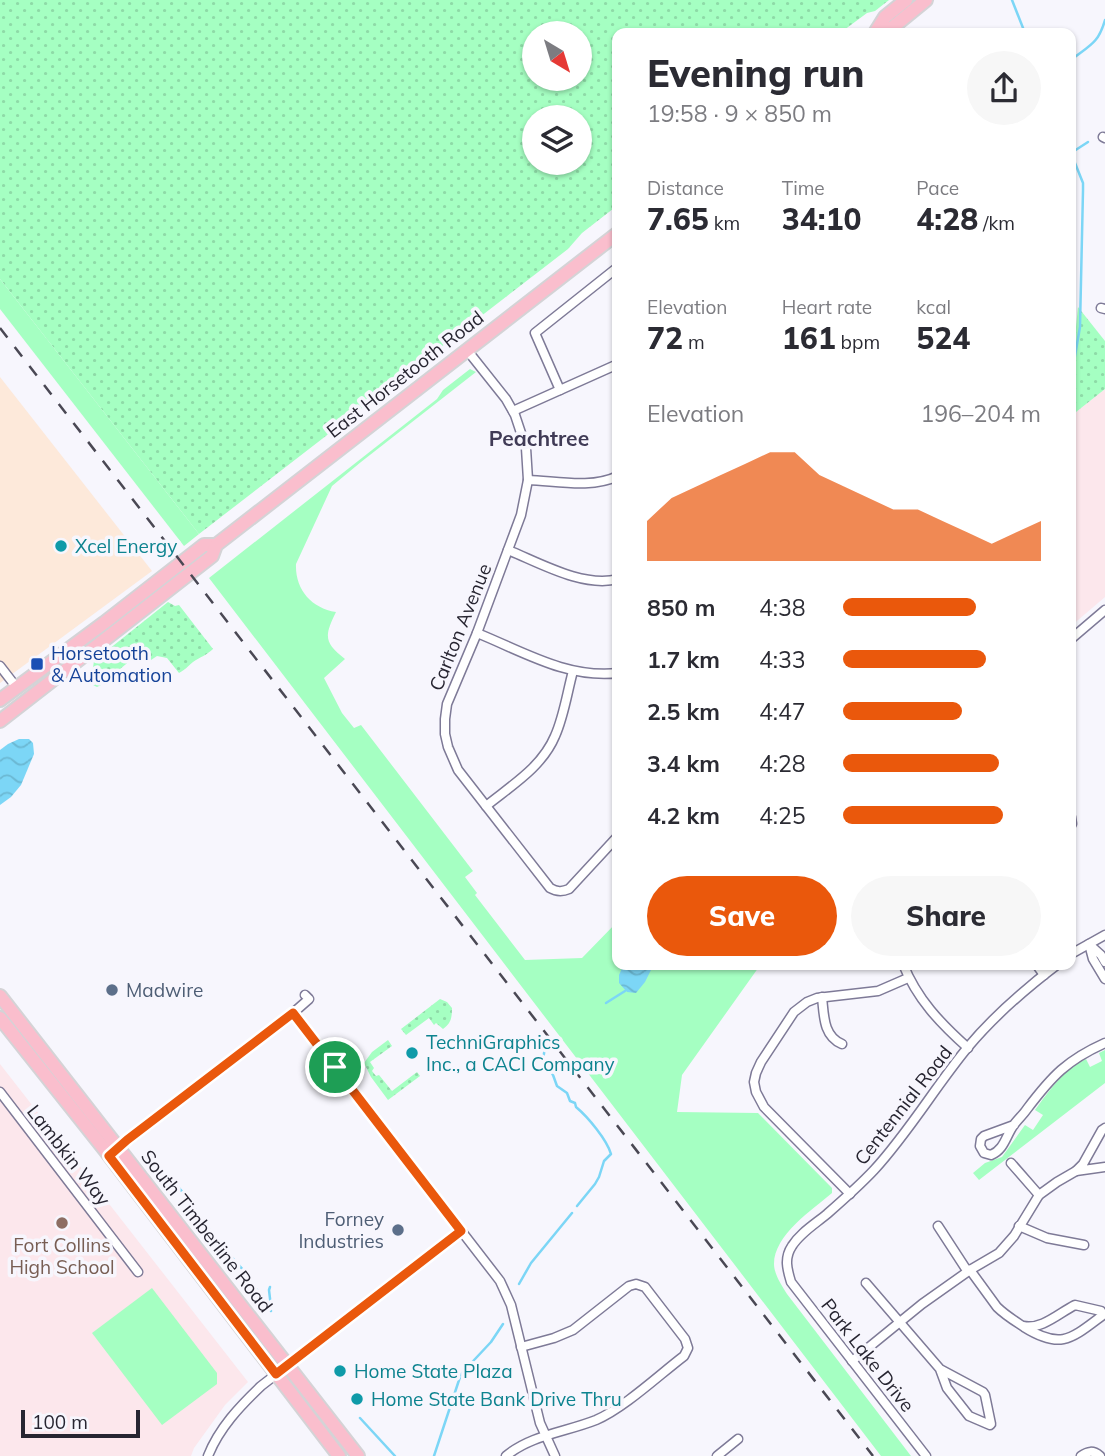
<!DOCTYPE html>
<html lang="en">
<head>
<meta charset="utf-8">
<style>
	:root { --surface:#fff; --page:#f7f7f7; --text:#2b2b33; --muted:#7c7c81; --accent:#ea580c }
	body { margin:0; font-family:Mulish,sans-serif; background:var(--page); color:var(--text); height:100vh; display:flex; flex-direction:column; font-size:26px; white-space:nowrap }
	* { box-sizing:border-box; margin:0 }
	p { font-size:23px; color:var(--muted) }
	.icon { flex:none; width:38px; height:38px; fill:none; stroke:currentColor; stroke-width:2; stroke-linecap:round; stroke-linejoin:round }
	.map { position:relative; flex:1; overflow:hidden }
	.sheet { position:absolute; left:612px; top:28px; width:464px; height:942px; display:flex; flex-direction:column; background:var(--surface); border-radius:14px; box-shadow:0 2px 5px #0004 }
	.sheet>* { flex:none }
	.needle { width:46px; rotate:142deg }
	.fabs { position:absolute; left:522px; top:21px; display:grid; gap:14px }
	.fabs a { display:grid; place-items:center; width:70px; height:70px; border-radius:50%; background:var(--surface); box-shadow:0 2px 5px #0004; font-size:35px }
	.scale { position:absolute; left:21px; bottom:18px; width:119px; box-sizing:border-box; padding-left:7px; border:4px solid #272531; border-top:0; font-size:19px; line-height:24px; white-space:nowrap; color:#272531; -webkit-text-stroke:5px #f7f6fd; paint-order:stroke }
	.pin { position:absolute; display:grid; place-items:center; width:60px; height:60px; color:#fff; margin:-30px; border:4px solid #fff; border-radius:50%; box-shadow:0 2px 7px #0007 }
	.round { display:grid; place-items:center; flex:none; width:74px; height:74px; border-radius:37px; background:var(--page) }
	.overview { display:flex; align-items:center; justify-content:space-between; height:119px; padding:0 35px }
	h1 { font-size:38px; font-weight:800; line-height:52px }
	.figures { display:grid; grid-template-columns:repeat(3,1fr); gap:10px; height:119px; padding:7px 35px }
	.figures div { display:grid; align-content:center }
	.figures b { font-size:30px; font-weight:800 }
	.figures small { font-size:19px; font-weight:400 }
	.figures p { font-size:19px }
	.chart { height:196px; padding:14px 35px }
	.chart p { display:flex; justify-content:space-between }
	.chart svg { width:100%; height:126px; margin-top:7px; fill:var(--accent); opacity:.7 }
	.cta { display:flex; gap:14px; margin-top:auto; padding:14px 35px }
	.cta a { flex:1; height:80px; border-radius:42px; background:var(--accent); color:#fff; font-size:28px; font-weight:800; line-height:80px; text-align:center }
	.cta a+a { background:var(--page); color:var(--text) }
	ul { padding:0 35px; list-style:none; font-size:23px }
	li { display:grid; grid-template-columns:112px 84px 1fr; align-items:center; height:52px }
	li i { height:18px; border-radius:9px; background:var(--accent) }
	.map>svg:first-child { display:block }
</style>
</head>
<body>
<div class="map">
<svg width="1105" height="1456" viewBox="0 0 1105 1456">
	<defs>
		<pattern id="grass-dots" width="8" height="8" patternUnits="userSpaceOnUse" patternTransform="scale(1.75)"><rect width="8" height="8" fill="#a5ffc2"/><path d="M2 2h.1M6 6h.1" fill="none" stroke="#8edaa7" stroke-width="1.8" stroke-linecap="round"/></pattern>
		<pattern id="water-waves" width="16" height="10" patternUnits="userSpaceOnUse" patternTransform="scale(1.75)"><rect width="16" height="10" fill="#7cd6f6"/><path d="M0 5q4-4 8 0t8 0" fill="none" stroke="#6bb8d3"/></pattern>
	</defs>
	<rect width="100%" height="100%" fill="#f7f6fd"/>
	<path fill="#fde9da" d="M0,377L152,571L0,683Z"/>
	<g fill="#fce7ec">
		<path d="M1105,389V597L1071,626V416Z"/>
		<path d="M0,1064L248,1382L225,1405L194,1448L191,1456H0Z"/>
	</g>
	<g fill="url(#grass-dots)" fill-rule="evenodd">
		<path d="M0,0H889L875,11L867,13L840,33H618V205L582,233L568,249L199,534L0,279ZM534,33H579V79H534ZM534,117H579V163H534Z"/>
		<path d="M1078,307L1105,341V389L1071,416V376Z"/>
		<path d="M168,602L175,606L179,605L213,649C207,655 200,657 193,662C188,666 185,670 179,673L167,658L157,656L151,660L144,654H138L101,685L97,687L93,685L92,674L94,661Z"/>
		<path d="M440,999L447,1002L452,1008C452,1018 451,1023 443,1029L436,1023L434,1025L429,1018L406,1035L401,1029Z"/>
		<path d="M388,1040L392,1046L370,1062L374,1068L372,1071L376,1076L379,1075L392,1091L417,1072L420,1076L388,1100L371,1077L364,1063L372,1052Z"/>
	</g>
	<g fill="#a5ffc2">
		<path d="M0,279L199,534L184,546L0,309Z"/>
		<path d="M470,369L476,372L361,462L332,486L296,564C295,589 311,608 336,612C324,636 324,643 345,659L324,678L342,713L354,728L361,725L473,871L465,877L477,893L475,895L525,960L582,958L618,921V964H761L682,1075L677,1112L758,1113L832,1188V1193C812,1210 774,1235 774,1264C774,1274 782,1286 787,1294L911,1456H881L209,578L437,399L443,390Z"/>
		<path d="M1105,1050V1083L979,1180L973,1173L985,1163L1002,1157L1025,1125L1033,1130L1043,1115L1035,1110C1049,1091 1064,1069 1086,1059L1090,1067L1102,1061L1099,1053Z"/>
		<path d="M152,1288L217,1373V1384L162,1425L92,1333Z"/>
	</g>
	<g fill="url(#water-waves)">
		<path d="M19,739H29L33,743L34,754L21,785L11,797L0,805V750L8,744Z"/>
		<path d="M624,964H654L645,982L636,993L627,992L619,983V975Z"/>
	</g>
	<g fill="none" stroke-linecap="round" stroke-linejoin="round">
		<g stroke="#7cd6f6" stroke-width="2.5">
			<path d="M1012,0L1025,33"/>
			<path d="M1071,60C1090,45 1098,44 1105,20"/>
			<path d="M1071,153L1083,183V190L1080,327L1071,379"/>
			<path d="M1071,153L1088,142"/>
			<path d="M606,1003L625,991"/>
			<path d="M545,1048L543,1059L553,1075L557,1086L567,1093L570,1101L575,1103L576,1107C588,1117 607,1140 611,1154L604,1161L599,1177L595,1184L577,1206"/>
			<path d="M166,1173L186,1196L215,1238L245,1272L271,1311"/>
			<path d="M519,1284L531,1263L572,1213"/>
			<path d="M270,1287L269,1290L271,1307"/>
			<path d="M360,1418L395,1456"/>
			<path d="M434,1456L461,1374L491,1342L503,1324"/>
		</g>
		<defs>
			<g id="minor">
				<path d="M1103,137L1105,138"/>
				<path d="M1101,308L1105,309"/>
				<path d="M467,350L506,399L515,415L526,448L528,480L521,515L477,633L447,704L445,719V734L448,747L458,770L550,888C557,892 562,892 569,889L618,836"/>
				<path d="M560,390L535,333L618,267"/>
				<path d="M513,411L618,364"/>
				<path d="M528,480C557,481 591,489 618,476"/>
				<path d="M508,550C540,563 583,588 618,579"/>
				<path d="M477,633C522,651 567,679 618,673"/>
				<path d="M1071,639L1105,610"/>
				<path d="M0,666L17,688"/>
				<path d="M486,806C512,785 542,767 555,736C564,716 567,693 573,671"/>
				<path d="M1071,817L1072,824"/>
				<path d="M1089,944L1093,959L1105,979"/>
				<path d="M1091,946L1101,955L1105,962"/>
				<path d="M1071,954L1105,935"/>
				<path d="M903,964C917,999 940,1023 968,1048"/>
				<path d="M1036,964L1044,975"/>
				<path d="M822,997C824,1015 823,1036 842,1044"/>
				<path d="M293,1013L500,1281L511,1305L540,1423L555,1456"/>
				<path d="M0,1092L138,1272"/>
				<path d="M1014,1125L984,1136L981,1139L980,1146L984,1153L991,1155C1004,1150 1006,1136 1013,1126C1017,1120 1023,1115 1027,1109C1052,1076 1067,1060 1105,1043"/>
				<path d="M1105,1128L1102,1130L1083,1164L1076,1171L1105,1167"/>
				<path d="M117,1149L293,1013L309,999L305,995"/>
				<path d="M1011,1163L1039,1195"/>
				<path d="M850,1194L764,1107L756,1092L754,1082L756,1073L761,1062L794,1012L807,1002L817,998L878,991L908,978"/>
				<path d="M938,1226L966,1269L970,1270L997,1307C1005,1315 1015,1321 1024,1327C1061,1350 1071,1339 1103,1315L1101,1311L1075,1305C1059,1313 1042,1330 1023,1326"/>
				<path d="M1019,1226L1047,1238L1084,1245"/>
				<path d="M866,1283L940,1369L947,1388L969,1416L990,1425L991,1424L985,1395L983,1392L940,1369"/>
				<path d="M852,1361L922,1304L970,1270L999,1253L1014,1236L1039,1195L1057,1182L1076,1171"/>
				<path d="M208,1456C219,1428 240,1406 261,1386L462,1231"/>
				<path d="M506,1456C531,1435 566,1432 596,1420C624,1408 659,1375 684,1356L688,1348L685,1339L645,1287L636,1284L629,1286L573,1330L554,1338L521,1347"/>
				<path d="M717,1456L738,1439"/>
				<path d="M926,1456L791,1282C787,1269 784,1258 792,1246C800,1233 815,1224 827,1214C843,1200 859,1186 874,1170C909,1132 935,1087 968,1047C994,1016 1025,989 1058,964"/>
				<path d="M1081,1456C1088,1451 1093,1450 1100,1456"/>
			</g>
			<g id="primary">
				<path d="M875,33L885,17L906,0"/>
				<path d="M876,33L893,27L926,0"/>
				<path d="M0,700L104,623L204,545H216"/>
				<path d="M0,721L212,556L216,545L618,233"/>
				<path d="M0,996L358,1456"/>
				<path d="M0,1018L105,1150L339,1456"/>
			</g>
		</defs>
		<use href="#minor" stroke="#7e7a97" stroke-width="11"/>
		<use href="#primary" stroke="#d4d3d6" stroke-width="16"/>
		<use href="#minor" stroke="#fff" stroke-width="8"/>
		<use href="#primary" stroke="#fabecd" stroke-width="12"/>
		<path stroke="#4a4854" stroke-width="2.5" stroke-dasharray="12 12" stroke-linecap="butt" d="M0,328L873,1456"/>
	</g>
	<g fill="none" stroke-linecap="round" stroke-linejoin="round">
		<defs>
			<path id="route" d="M293,1013L461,1231L276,1374L109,1156L127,1140Z"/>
		</defs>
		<use href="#route" stroke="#fff" stroke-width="14"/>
		<use href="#route" stroke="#ea580c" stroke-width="9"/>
	</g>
	<g fill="#0f9aa8" stroke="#f7f6fd" stroke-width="2.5">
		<circle cx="61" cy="546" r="7"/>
		<circle cx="412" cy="1053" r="7"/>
		<circle cx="340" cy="1371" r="7"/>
		<circle cx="357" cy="1399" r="7"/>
	</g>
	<rect fill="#1a4fb4" stroke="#f7f6fd" stroke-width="2.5" x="30" y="657" width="14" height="14" rx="3.5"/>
	<g fill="#5c6f8a" stroke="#f7f6fd" stroke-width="2.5">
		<circle cx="112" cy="990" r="7"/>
		<circle cx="398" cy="1230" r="7"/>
	</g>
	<circle fill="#8d6e63" stroke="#f7f6fd" stroke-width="2.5" cx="62" cy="1223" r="7"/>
	<g text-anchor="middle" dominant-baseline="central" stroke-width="7" stroke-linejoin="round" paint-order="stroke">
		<g font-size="19" fill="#272531" stroke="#f7f6fd">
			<text transform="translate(405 374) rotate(-38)">East Horsetooth Road</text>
			<text transform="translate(460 627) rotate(-68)">Carlton Avenue</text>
			<text transform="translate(903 1105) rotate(-52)">Centennial Road</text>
			<text transform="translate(69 1155) rotate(52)">Lambkin Way</text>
			<text transform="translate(207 1231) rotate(52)">South Timberline Road</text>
			<text transform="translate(868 1355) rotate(52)">Park Lake Drive</text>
		</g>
		<g font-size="19" fill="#0d838f" stroke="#f7f6fd" text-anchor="start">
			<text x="75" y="546">Xcel Energy</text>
			<text x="426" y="1042">TechniGraphics<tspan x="426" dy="22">Inc., a CACI Company</tspan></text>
			<text x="354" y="1371">Home State Plaza</text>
			<text x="371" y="1399">Home State Bank Drive Thru</text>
		</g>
		<g font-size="19" fill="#164399" stroke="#f7f6fd" text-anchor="start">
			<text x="51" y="653">Horsetooth<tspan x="51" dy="22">&amp; Automation</tspan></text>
		</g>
		<g font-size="19" fill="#4e5e75" stroke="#f7f6fd" text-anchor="start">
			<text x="126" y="990">Madwire</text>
			<text x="384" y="1219" text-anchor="end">Forney<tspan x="384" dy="22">Industries</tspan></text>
		</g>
		<g font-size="19" fill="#785e54" stroke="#f7f6fd">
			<text x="62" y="1245">Fort Collins<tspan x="62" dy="22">High School</tspan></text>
		</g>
		<g font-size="21" font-weight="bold" fill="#403b56" stroke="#f7f6fd">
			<text x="539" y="438">Peachtree</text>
		</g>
	</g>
</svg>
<div class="fabs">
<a><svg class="needle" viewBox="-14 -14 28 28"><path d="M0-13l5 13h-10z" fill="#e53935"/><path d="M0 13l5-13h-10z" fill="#7c7c81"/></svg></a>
<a><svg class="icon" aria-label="layers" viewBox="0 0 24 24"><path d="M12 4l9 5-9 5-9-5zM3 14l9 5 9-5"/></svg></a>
</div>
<div class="scale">100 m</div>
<div class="pin" style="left:335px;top:1067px;background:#1e9e55"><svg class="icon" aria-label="arrive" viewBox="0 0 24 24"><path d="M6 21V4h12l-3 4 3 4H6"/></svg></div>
<section class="sheet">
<div class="overview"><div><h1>Evening run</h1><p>19:58 · 9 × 850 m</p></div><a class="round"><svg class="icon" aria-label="share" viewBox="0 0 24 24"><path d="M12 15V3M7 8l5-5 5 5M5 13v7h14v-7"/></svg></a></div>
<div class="figures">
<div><p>Distance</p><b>7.65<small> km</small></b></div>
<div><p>Time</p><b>34:10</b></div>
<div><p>Pace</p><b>4:28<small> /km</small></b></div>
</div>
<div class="figures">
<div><p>Elevation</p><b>72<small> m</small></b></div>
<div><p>Heart rate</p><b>161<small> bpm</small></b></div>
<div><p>kcal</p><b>524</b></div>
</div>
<div class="chart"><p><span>Elevation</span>196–204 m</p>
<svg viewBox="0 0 160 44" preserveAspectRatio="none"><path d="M0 44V30L10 22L20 18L30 14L40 10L50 6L60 6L70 14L80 18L90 22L100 26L110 26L120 30L130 34L140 38L150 34L160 30V44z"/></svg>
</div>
<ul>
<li><b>850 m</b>4:38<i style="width:67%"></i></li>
<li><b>1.7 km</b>4:33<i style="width:72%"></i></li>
<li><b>2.5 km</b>4:47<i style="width:60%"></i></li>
<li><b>3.4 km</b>4:28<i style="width:79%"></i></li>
<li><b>4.2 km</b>4:25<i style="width:81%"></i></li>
</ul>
<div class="cta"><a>Save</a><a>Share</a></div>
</section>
</div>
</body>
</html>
